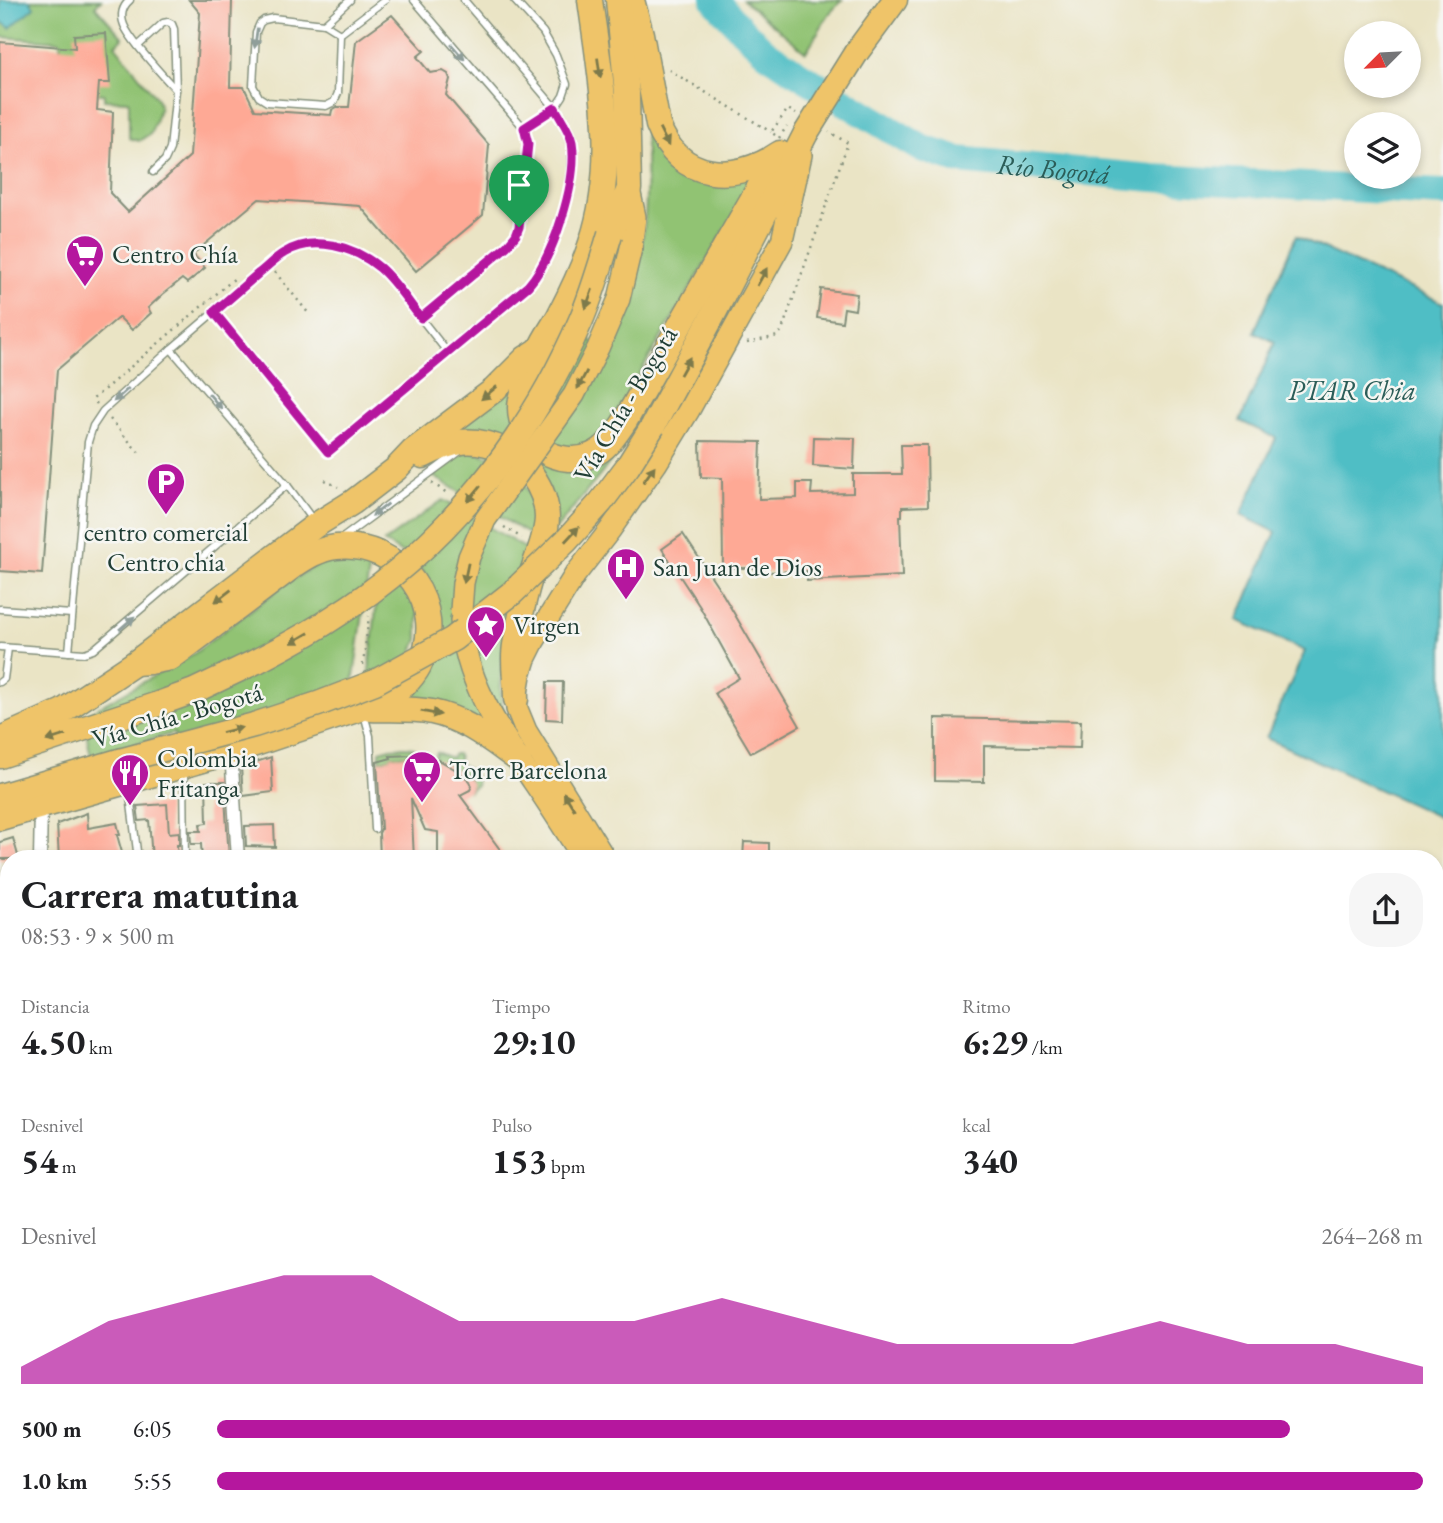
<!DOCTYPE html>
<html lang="es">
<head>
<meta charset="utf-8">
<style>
	:root { --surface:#fff; --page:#f6f6f6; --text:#202124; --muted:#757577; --accent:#b5179e }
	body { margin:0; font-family:"EB Garamond",serif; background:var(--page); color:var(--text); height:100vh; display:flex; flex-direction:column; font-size:26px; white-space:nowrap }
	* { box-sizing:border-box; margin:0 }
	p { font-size:23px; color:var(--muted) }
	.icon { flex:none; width:38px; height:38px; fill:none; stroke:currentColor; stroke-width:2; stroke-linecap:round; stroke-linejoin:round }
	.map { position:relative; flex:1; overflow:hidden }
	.side { position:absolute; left:0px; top:850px; width:1444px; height:674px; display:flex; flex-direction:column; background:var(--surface); border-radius:28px 28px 0 0; box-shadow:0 4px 10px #0003 }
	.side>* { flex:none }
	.needle { width:46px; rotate:246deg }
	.tools { position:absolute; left:1344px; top:21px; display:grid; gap:14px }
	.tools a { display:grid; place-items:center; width:77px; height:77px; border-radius:50%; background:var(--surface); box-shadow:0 4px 10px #0003; font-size:35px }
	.pin { position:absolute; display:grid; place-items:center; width:60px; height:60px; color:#fff; margin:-72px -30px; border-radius:50% 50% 50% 0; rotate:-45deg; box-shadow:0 0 7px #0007 }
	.pin .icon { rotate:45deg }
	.round { display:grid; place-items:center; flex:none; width:74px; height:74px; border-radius:28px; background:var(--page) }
	.summary { display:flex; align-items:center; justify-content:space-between; height:119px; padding:0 21px }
	h1 { font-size:38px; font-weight:700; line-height:52px }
	.figures { display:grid; grid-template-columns:repeat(3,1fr); gap:10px; height:119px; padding:7px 21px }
	.figures div { display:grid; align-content:center }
	.figures b { font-size:35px; font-weight:700 }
	.figures small { font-size:19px; font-weight:400 }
	.figures p { font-size:19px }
	.chart { height:196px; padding:14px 21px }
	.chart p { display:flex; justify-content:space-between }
	.chart svg { width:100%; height:126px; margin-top:7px; fill:var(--accent); opacity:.7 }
	ul { padding:0 21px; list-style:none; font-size:23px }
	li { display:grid; grid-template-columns:112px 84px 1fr; align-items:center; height:52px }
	li i { height:18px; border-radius:9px; background:var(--accent) }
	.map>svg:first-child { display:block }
</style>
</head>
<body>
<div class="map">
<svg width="1443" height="1523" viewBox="0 0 1443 1523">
	<rect width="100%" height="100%" fill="#f6f6f2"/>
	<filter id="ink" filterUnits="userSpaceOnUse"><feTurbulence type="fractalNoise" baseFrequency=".0143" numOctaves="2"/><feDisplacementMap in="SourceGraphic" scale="14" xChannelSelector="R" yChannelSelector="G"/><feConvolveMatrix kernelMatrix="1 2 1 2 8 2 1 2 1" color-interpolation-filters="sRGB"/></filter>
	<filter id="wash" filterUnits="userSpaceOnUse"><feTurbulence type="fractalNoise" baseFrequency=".00686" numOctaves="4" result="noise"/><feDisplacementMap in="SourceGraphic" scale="28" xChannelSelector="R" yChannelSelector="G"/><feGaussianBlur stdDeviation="1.57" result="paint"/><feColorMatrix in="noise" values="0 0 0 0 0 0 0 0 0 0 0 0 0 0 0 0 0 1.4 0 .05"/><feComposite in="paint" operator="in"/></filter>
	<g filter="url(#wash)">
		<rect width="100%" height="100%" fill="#eae4c5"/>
		<g fill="#91c373" stroke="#588054" stroke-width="2">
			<path d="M0,0H101L95,6L123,38L115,45L157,99L160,107L151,133L139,141L129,138V101L104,100V94L75,93L61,102L60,41L0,37Z"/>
			<path d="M743,0H842L829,14L806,52Z"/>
			<path d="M644,114L657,150L675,168L758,175L600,440L568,452L534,430L567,323L607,352C620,322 632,292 639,260C649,212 647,162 644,114Z"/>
			<path d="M513,383L542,461L623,443L602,473L555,530L549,489L451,431Z"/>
			<path d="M472,451L509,464L532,496L537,517L533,537L433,476L465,452Z"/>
			<path d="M443,500L528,550C517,595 493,662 503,707C505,720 514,734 520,747L484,721L411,698L409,692L439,614L435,597L423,571L410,558L384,542Z"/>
			<path d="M349,559L370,563L350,705L181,759L174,733L91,757L87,737L88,713L195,653L281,587L324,560Z"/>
			<path d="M381,562L399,573L418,612V640L410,657L367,691Z"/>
			<path d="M404,747L414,748V755L391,756V758L380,761V751L391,748Z"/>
			<path d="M436,752L451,758L454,754H457L459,758V763C467,769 479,774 476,786L470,790C471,788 472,786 471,784C470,774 442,761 433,761Z"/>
		</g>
		<g fill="#4fbec5" stroke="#377e7c" stroke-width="2">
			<path d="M0,0H30L34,7L10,28L0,21Z"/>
			<path d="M1296,236L1443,303V819L1266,738L1305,651L1237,620L1276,532L1241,515L1276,438L1240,421L1275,342L1254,332Z"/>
		</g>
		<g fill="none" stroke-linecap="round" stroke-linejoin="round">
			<path stroke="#4fbec5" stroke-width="28" id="s1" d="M715,0L743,31L767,53L802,76L921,148L958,160L1153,178L1443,193"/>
		</g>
		<g id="blocks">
			<g fill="#fea995">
				<path d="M189,0H232L230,87H244L255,110L331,115L332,110L337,107H349L356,41L392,15L424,51L417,57L430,73L443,71L448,74L450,79L446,95L489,145L483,215L416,271L360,206L259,199L193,254L205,268L187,283L182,279L163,294L148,308L151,313L132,330L119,317L57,370L42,574L0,571V42L75,48L74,35L106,33L110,83H99L97,110L113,112L110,193L128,212L190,156L200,13Z"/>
				<path d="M821,289L857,294L855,310L844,308L842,322L817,318Z"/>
				<path d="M814,437L855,438L854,469L813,466Z"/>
				<path d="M700,441L761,442L759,499L797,498V483H812L811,494L853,493V474H902L901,445H927L928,506L902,507V516H900L902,576L807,581V571L763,572V568H723L722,478L701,477Z"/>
				<path d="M683,534L721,591L800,726L751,753L715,693L739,678L700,607L662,549Z"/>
				<path d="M547,682H563L562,720L546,719Z"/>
				<path d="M935,718L1081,721L1080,748L984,746V782L935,781Z"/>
				<path d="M414,755V762L439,760L458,771L470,781L472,786L470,790L460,795L507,859H438V832L425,830L411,798L414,859H380L379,833L381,829L377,762L391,758L390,756Z"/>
				<path d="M271,757L273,792L243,796L241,767Z"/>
				<path d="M206,782H224L229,859H202L201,844H191L190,831H201L200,824L207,823Z"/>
				<path d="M167,804L169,833L179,832V845H177L178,858L152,859L149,820L139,821L137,806Z"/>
				<path d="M87,813L88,828L117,823L120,835H117L123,856L114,859H59L57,824Z"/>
				<path d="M274,825L275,847L246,846L245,826Z"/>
				<path d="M13,838L19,859H0V842Z"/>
				<path d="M744,842L769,843V859H743Z"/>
			</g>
		</g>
	</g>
	<g filter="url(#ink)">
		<use href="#blocks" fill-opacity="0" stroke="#84907c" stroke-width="2"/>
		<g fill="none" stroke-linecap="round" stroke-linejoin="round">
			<defs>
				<g id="lane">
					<path d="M130,0C122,7 120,15 124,25C129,39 164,77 176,90L170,149L165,160L153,172"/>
					<path d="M414,0L524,128L528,144L519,227L516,235L507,246L421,318"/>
					<path d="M514,0L543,32L556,55L567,84L563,96L555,108L524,128"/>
					<path d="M324,24L340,34"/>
					<path d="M340,34L338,93L334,102L326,106L267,102L259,97L253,86L256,32L260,23L264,20L273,18L324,24L350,0"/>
					<path d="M340,34L385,0"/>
					<path d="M138,46L163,23L168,22L172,24L174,29L176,90"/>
					<path d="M214,312L328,452L534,279L540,272L552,244L567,202L572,162V140L555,108L464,0"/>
					<path d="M171,349L287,485L313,520"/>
					<path d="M341,539L459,452"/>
					<path d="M0,609L72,614"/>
					<path d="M0,647L84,653L93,650L287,485"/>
					<path d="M69,652L88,442L93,426L103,411L171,349L282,254C321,233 361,249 390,279L448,353"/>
					<path d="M0,682L4,679L8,648"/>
					<path d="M364,714L370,736L375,829"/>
					<path d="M184,770L185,859"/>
					<path d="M129,788L138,859"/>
					<path d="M1435,894L1443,886"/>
					<path d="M1435,930L1443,938"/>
					<path d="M503,1516V1523"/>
					<path d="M1070,1516L1072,1523"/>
					<path d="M436,1523V1516"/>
					<path d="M1093,1523L1096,1516"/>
				</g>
				<g id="street">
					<path d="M231,752L238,859"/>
					<path d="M40,859L41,806"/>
					<path d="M38,1523V1516"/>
				</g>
				<path id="secondary" d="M1435,1281L1443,1282"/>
				<g id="primary">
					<path d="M629,189L635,217L631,248"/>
					<path d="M461,620C465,682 500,731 533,781C551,807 567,833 584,859"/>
					<path d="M605,859L526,731L517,709L516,699L520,675L525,659L534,641L575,575L610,530L656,464L689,410L782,241L801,155"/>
					<path d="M994,1516L999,1523"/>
					<path d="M1016,1516L1020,1523"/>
				</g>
				<g id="highway">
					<path d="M590,0C601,81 618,163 591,243C583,268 571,293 559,316C553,327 545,337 540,349C538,355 538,363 535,369C529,383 520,392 520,408C520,445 559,469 592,455C607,449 616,434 625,421L777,156"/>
					<path d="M632,0L641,34L658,125C679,181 735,184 780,153"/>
					<path d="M856,53L895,0"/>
					<path d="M610,234L629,189L627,93L618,0"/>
					<path d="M653,426L712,317L806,133"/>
					<path d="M423,456C453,440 473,436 505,450C517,456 525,464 532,475C561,517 541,540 529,582C523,602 519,624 515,645C512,662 516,682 516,699"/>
					<path d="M371,709C391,710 412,708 432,712C466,719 492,741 519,760"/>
					<path d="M0,739L63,711L135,663L316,525L353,502L396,469L413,451L494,390L526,358L540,349"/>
					<path d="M0,756L158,704L194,691L257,661"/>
					<path d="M0,796L119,761"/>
					<path d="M0,818L231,752L386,700C399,690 411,681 419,666C450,606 400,540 336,547C319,549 305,558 292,567L171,658L150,662L135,663"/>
				</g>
			</defs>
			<use href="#lane" stroke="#84907c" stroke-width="9"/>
			<use href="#street" stroke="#84907c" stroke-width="15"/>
			<use href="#secondary" stroke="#84907c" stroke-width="22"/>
			<use href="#primary" stroke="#84907c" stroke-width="24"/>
			<use href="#highway" stroke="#84907c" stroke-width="27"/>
			<g stroke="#84907c" stroke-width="2.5" stroke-dasharray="2 5" stroke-linecap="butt">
				<path d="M669,70L771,132"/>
				<path d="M775,135L771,132L788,109L796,114"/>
				<path d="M275,272L309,314"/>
				<path d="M747,343L778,336L782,330L848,143L829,132"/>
				<path d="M97,404L93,399L235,278"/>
				<path d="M110,419L140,454"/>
				<path d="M325,480L338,487"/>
				<path d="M432,483L447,493"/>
				<path d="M504,527L522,538"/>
				<path d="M363,665L369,616"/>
			</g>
			<use href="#lane" stroke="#fff" stroke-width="6"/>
			<use href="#street" stroke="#fff" stroke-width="12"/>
			<use href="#secondary" stroke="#f9e7c3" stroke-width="19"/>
			<use href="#primary" stroke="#efc469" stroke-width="21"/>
			<use href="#highway" stroke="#efc469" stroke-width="24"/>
			<defs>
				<path id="primary-bridge" d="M461,611L463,583L469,557L485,520L574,395L598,348L619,299L631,248"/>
				<g id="highway-bridge">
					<path d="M806,133L856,53"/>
					<path d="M257,661C282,648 307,635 331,619C444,549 529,441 581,320C593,292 601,263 610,234"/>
					<path d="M119,761L254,725L318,704L375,682L453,639L512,593L567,540L601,502L628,466L653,426"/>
				</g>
			</defs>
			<use href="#primary-bridge" stroke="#84907c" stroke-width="24" stroke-linecap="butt"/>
			<use href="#highway-bridge" stroke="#84907c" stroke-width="27" stroke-linecap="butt"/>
			<path stroke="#84907c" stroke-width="2.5" stroke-dasharray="2 5" stroke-linecap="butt" d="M779,138L787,126"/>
			<use href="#primary-bridge" stroke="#efc469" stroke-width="21"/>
			<use href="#highway-bridge" stroke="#efc469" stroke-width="24"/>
		</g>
		<defs><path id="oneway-solid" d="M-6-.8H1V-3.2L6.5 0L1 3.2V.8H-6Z" transform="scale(1.75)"/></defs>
		<g fill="#8f9e9a">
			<use href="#oneway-solid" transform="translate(256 38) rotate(98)"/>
			<use href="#oneway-solid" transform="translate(458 52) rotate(49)"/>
			<use href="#oneway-solid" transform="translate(121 395) rotate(138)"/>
			<use href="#oneway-solid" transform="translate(215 401) rotate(49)"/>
			<use href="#oneway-solid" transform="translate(380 510) rotate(143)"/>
			<use href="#oneway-solid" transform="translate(127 623) rotate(-41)"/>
		</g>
		<g fill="#7d7a4c">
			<use href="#oneway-solid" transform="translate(599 68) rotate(82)"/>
			<use href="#oneway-solid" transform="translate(664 137) rotate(63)"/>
			<use href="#oneway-solid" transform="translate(762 277) rotate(-61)"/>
			<use href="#oneway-solid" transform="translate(589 299) rotate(110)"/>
			<use href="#oneway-solid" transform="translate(685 366) rotate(-61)"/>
			<use href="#oneway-solid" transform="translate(582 380) rotate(118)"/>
			<use href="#oneway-solid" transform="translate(489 393) rotate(141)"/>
			<use href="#oneway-solid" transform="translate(649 474) rotate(-55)"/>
			<use href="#oneway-solid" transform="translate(474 494) rotate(130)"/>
			<use href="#oneway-solid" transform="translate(572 534) rotate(-47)"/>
			<use href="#oneway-solid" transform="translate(466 573) rotate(102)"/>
			<use href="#oneway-solid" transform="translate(223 596) rotate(143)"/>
			<use href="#oneway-solid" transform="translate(300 638) rotate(150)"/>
			<use href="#oneway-solid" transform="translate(431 713) rotate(10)"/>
			<use href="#oneway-solid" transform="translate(232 730) rotate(-14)"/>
			<use href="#oneway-solid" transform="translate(56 738) rotate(162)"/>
			<use href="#oneway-solid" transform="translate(569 801) rotate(-122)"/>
		</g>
	</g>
	<g fill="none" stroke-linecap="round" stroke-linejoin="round" filter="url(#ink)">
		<defs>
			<path id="route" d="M555,108C560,118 570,131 572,142C578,180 554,257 528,286L328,452L214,312C229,299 244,286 259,273C267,267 275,258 284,253C314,234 355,247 380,268C396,282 408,302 421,318L507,246L516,235L519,227L528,144L524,128Z"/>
		</defs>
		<use href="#route" stroke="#fff" stroke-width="14"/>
		<use href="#route" stroke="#b5179e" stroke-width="9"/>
	</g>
	<defs>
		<symbol id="supermarket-pin" viewBox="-11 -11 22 30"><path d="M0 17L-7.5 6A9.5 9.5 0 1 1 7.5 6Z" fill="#b5179e" stroke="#f6f6f2"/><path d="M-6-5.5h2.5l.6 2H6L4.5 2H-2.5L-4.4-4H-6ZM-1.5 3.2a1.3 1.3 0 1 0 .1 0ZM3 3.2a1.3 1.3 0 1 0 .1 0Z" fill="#fff"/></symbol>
		<symbol id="parking-pin" viewBox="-11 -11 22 30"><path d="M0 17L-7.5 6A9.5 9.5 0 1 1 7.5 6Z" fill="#b5179e" stroke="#f6f6f2"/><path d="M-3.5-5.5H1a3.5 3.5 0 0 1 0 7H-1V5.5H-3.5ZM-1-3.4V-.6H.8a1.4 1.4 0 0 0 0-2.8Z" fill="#fff"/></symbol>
		<symbol id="hospital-pin" viewBox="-11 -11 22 30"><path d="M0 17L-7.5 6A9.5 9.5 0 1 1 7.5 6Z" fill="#b5179e" stroke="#f6f6f2"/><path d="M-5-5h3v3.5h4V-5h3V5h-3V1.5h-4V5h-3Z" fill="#fff"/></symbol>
		<symbol id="sight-pin" viewBox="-11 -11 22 30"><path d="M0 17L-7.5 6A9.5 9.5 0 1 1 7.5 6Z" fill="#b5179e" stroke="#f6f6f2"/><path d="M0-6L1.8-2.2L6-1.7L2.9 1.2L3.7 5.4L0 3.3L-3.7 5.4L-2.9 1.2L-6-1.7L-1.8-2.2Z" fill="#fff"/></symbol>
		<symbol id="restaurant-pin" viewBox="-11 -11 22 30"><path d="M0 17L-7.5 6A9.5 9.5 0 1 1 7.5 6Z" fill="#b5179e" stroke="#f6f6f2"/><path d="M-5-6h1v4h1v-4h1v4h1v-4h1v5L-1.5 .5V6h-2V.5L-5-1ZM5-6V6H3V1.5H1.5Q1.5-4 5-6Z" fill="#fff"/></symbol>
	</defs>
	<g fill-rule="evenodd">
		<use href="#supermarket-pin" x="63" y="232" width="44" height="60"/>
		<use href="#parking-pin" x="144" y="460" width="44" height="60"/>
		<use href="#hospital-pin" x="604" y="545" width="44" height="60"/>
		<use href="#sight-pin" x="464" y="603" width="44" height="60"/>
		<use href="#supermarket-pin" x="400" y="748" width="44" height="60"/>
		<use href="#restaurant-pin" x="108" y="751" width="44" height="60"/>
	</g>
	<g text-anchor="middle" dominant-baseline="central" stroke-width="5" stroke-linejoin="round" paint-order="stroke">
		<g font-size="26" fill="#1f3d34" stroke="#f6f6f2" text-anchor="start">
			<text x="112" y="254">Centro Chía</text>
			<text x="166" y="532" text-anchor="middle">centro comercial<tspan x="166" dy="30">Centro chia</tspan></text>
			<text x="653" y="567">San Juan de Dios</text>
			<text x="513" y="625">Virgen</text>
			<text x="157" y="758">Colombia<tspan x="157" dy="30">Fritanga</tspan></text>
			<text x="449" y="770">Torre Barcelona</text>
		</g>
		<g font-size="26" fill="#1f3d34" stroke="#f6f6f2">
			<text transform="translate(625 404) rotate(-59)">Vía Chía - Bogotá</text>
			<text transform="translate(177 715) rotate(-16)">Vía Chía - Bogotá</text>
		</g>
		<g font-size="28" font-style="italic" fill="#2b5d58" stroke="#f6f6f2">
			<text stroke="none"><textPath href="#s1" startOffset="390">Río Bogotá</textPath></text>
			<text x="1352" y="390">PTAR Chia</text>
		</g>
	</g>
</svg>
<div class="tools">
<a><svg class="needle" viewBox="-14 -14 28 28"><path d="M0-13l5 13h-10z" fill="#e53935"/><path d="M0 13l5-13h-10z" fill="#757577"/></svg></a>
<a><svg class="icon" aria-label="layers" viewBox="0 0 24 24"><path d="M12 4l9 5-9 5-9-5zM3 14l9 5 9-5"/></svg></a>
</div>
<div class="pin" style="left:519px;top:227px;background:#1e9e55"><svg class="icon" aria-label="arrive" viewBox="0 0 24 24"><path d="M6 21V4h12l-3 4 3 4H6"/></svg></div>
<section class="side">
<div class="summary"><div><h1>Carrera matutina</h1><p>08:53 · 9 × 500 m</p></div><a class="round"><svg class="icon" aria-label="share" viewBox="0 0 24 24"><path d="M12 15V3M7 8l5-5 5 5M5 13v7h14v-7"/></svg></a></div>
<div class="figures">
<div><p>Distancia</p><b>4.50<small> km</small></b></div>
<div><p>Tiempo</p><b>29:10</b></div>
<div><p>Ritmo</p><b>6:29<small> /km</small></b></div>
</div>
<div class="figures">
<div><p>Desnivel</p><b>54<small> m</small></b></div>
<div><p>Pulso</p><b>153<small> bpm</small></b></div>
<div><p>kcal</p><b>340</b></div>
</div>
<div class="chart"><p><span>Desnivel</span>264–268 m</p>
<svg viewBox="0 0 160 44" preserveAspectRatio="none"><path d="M0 44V38L10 22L20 14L30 6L40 6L50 22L60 22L70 22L80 14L90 22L100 30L110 30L120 30L130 22L140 30L150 30L160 38V44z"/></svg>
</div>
<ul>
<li><b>500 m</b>6:05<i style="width:89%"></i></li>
<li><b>1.0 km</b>5:55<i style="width:100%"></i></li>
</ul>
</section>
</div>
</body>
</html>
